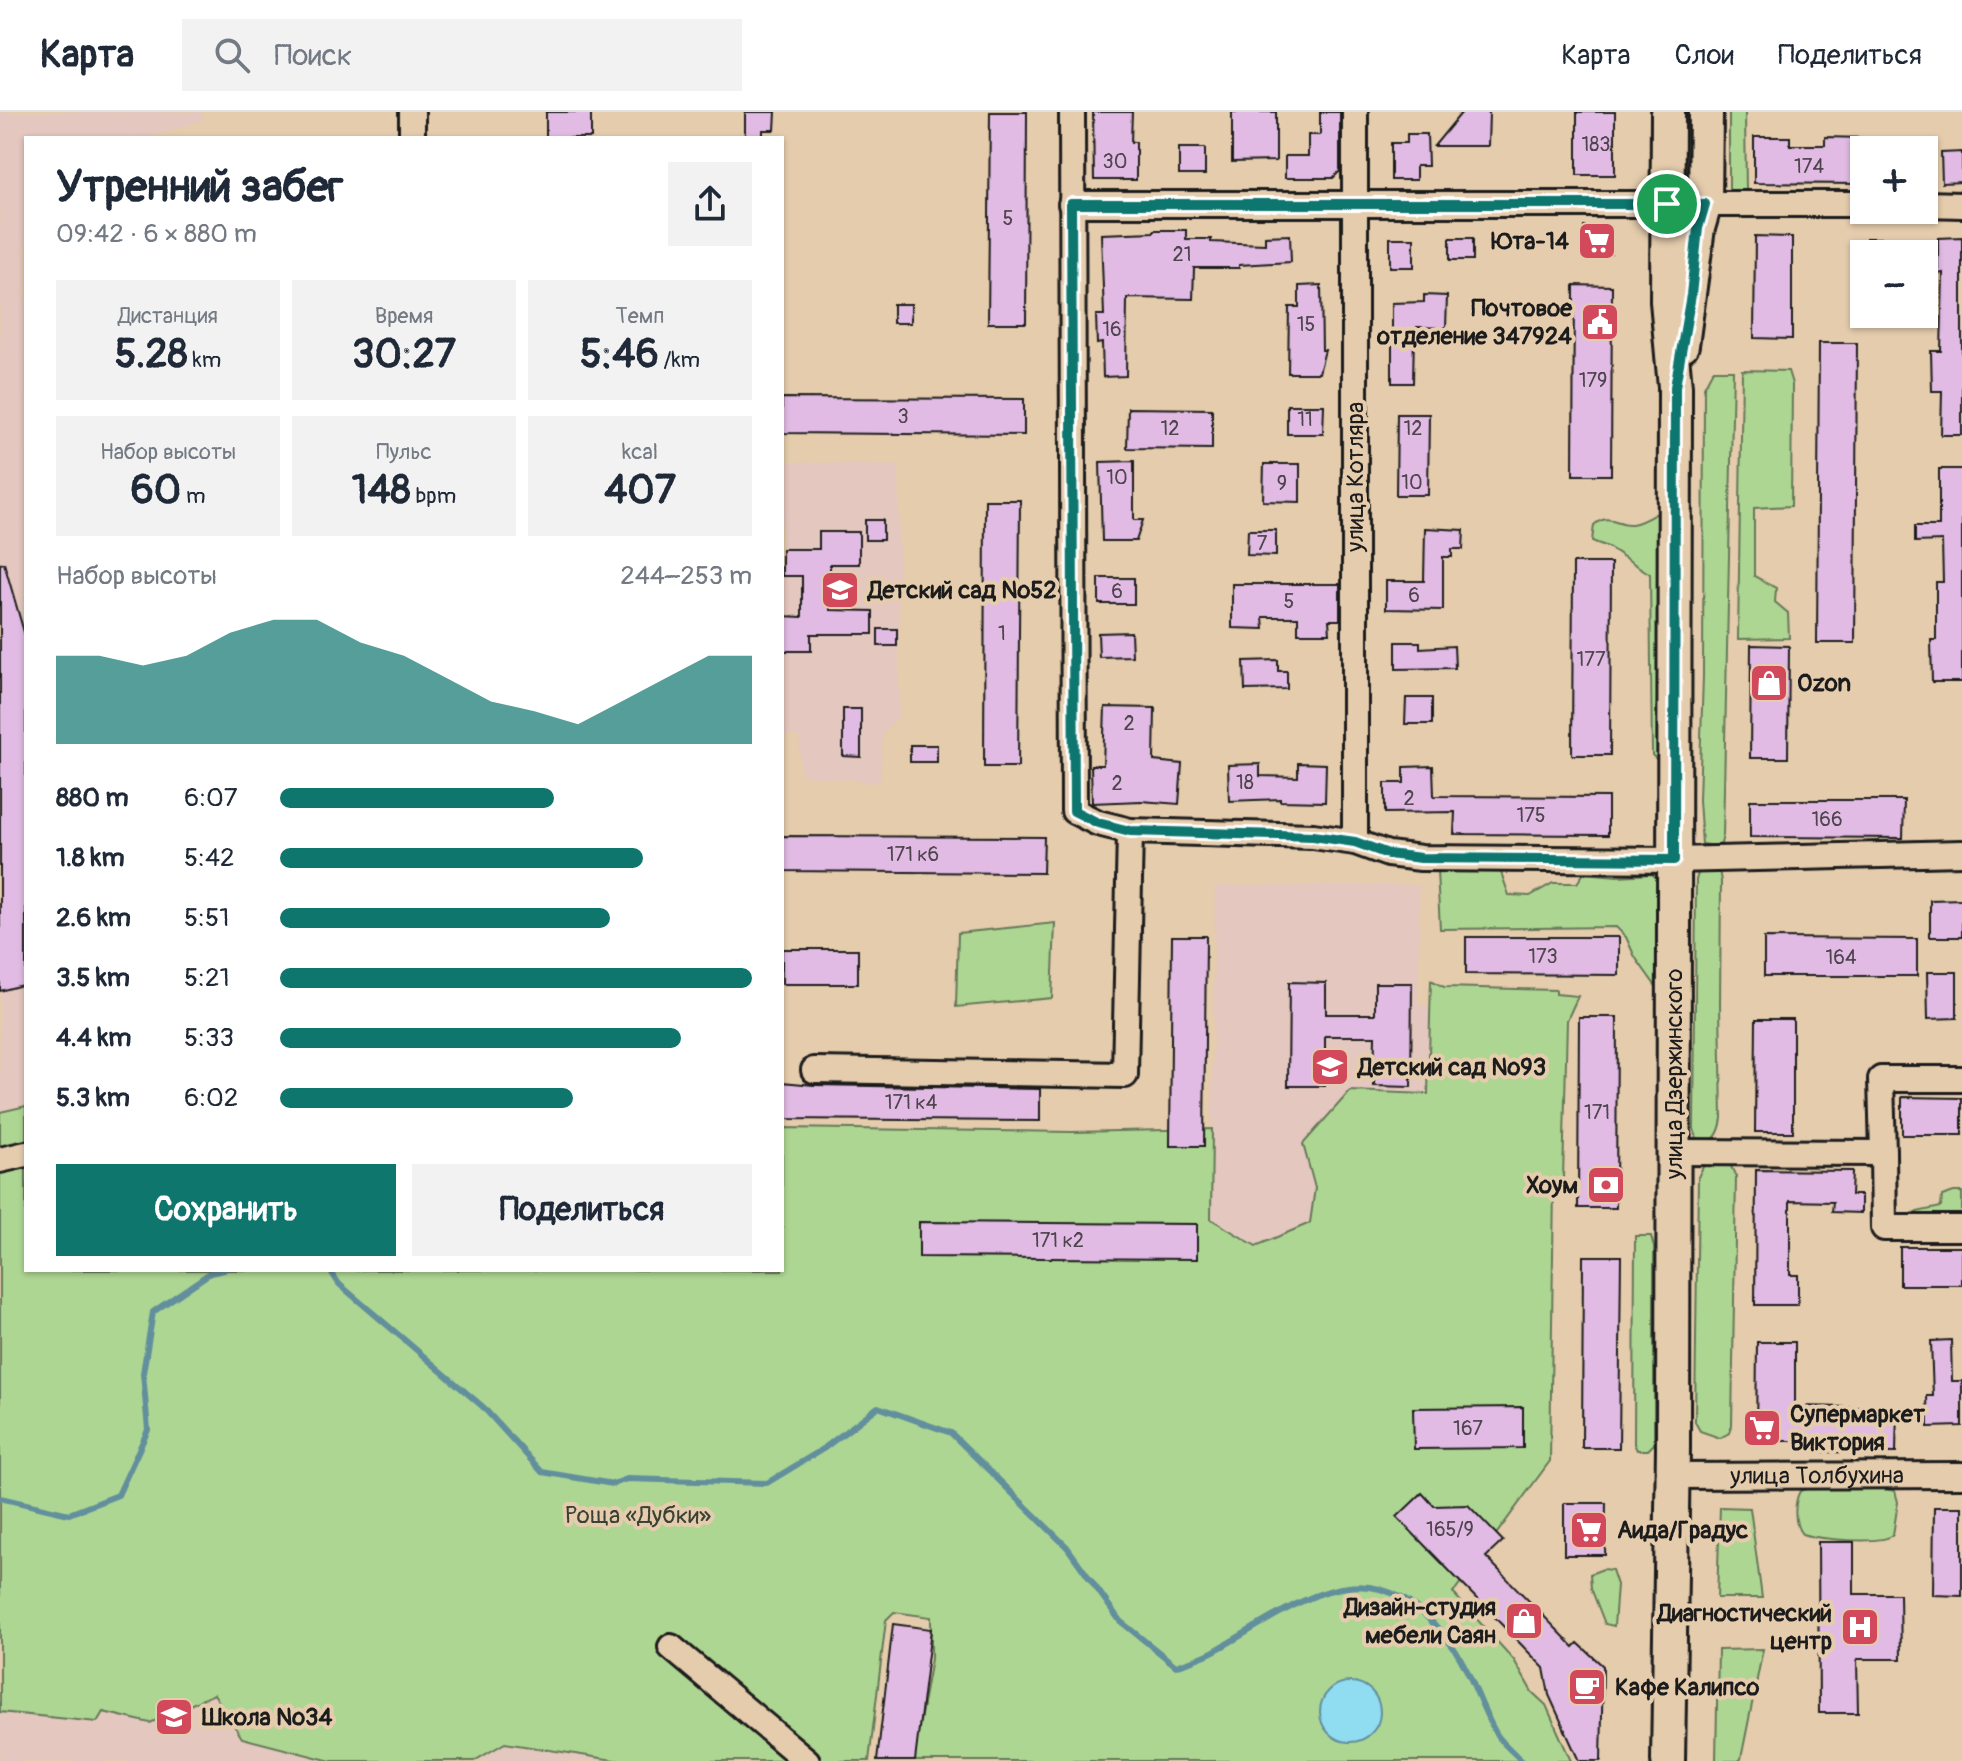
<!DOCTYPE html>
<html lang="ru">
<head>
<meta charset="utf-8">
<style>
	:root { --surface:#fff; --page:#f2f2f3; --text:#1f2937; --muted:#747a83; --line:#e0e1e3; --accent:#0f766e }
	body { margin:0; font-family:Pangolin,sans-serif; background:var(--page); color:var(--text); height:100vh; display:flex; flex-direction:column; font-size:30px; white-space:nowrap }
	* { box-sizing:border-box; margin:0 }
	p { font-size:26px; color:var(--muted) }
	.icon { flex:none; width:44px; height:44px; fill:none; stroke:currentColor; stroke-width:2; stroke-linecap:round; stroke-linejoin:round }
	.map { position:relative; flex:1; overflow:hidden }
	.details { position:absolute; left:24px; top:24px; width:760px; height:1136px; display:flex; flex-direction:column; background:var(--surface); border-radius:0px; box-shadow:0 2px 6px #0004 }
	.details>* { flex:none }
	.fabs { position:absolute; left:1850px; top:24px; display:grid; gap:16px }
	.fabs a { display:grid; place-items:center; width:88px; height:88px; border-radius:0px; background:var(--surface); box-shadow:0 2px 6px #0004; font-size:40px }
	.pin { position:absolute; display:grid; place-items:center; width:68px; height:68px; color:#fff; margin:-34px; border:4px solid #fff; border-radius:50%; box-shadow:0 2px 8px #0007 }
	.round { display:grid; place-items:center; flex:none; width:84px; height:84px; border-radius:0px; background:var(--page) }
	.summary { display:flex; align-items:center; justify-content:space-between; height:136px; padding:0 32px }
	h1 { font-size:44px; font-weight:800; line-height:60px }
	.stats { display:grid; grid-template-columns:repeat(3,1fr); gap:12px; height:136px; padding:8px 32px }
	.stats div { display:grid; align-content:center; border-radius:0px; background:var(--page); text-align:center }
	.stats b { font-size:40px; font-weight:800 }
	.stats small { font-size:22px; font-weight:400 }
	.stats p { font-size:22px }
	.chart { height:224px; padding:16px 32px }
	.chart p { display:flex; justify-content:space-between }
	.chart svg { width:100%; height:144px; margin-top:8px; fill:var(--accent); opacity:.7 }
	.cta { display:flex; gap:16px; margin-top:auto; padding:16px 32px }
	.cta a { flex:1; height:92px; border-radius:0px; background:var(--accent); color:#fff; font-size:32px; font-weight:800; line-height:92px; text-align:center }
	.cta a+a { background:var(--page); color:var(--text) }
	ul { padding:0 32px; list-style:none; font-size:26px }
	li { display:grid; grid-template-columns:128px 96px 1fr; align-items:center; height:60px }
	li i { height:20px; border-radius:10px; background:var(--accent) }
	header { display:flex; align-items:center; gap:48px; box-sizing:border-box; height:112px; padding:0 40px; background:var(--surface); border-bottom:2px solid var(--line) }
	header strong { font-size:38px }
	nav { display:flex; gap:44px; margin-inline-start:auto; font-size:28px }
	.search { width:560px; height:72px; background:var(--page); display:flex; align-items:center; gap:20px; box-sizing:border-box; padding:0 28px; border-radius:0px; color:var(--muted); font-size:30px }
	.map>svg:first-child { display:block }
</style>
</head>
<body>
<header>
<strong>Карта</strong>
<div class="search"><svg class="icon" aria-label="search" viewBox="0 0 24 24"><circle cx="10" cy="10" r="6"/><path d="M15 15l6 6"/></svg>Поиск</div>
<nav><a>Карта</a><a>Слои</a><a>Поделиться</a></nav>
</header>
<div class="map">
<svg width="1962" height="1649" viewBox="0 0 1962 1649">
	<rect width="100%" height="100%" fill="#e5ccad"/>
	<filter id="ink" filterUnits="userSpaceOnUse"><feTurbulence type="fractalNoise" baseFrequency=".0125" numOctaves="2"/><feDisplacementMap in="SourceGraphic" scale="16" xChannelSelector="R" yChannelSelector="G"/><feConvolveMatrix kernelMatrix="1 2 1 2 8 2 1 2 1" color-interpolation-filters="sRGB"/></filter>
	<g filter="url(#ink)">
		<g fill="#e4c7be">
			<path d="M0,0H200L203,8L148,26H26V992L0,999Z"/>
			<path d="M782,350L899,353V603L882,624L880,671L801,663L799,624L782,623Z"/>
			<path d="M1419,773V893L1448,894L1441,1182L1341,1184L1211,1107L1215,774Z"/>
			<path d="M109,1552L764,1649H0V1600L97,1610Z"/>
		</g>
		<g fill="#aed693" stroke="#657958" stroke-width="2">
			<path d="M1681,0H1693V65L1687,72L1680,66Z"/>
			<path d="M1729,0H1745L1746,80L1740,84L1729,80Z"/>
			<path d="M1713,258H1733L1723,723L1721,732L1716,734L1702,732L1699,688L1703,564L1704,275Z"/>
			<path d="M1742,258L1788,259L1792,272L1791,394L1754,396V464L1776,476L1775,490L1788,501L1789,526L1738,527Z"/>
			<path d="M1657,401H1662L1664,647H1656L1652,643L1650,462L1608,435L1592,429L1594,413C1608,400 1617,413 1632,412C1640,411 1650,405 1657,401Z"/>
			<path d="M1455,755H1499L1509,783L1530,784L1553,771H1577L1584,761L1617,764L1652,762L1662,771L1663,862L1655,873L1635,845L1626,825L1616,815L1440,817L1437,759Z"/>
			<path d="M1699,758H1719L1721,769L1720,892L1722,1006C1720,1021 1714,1035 1697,1026L1694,1017L1696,768Z"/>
			<path d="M1055,811L1052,886L956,895L958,821Z"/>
			<path d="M1431,868L1444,875L1556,878V882L1578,884L1567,908L1563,1067L1554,1075L1550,1349L1453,1481L1514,1548L1532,1580L1546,1593L1571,1649H913L931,1547V1505L894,1500L886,1508L869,1649H620L505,1631L474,1649H331L242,1626L214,1582L150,1611L103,1600L97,1610L0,1600V1000L26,994V1158H782V1016L1072,1020L1212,1017L1211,1107L1256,1134L1310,1111L1315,1076L1303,1032L1350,979L1428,982Z"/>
			<path d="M1705,1051H1729L1736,1064L1732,1313L1729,1321L1720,1326L1700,1319L1695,1310L1698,1065Z"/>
			<path d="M1954,1080H1962V1125L1911,1121L1912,1101L1941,1095L1942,1084Z"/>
			<path d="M1635,1124H1651L1654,1135V1332L1648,1338H1637L1634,1332Z"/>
			<path d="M1812,1375H1876L1895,1379L1898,1390L1893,1423C1881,1433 1818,1427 1802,1422C1793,1412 1794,1390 1800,1379Z"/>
			<path d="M1720,1395L1750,1396L1762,1486H1717Z"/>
			<path d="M1603,1457L1612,1458L1617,1473L1614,1514L1605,1512L1591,1476L1590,1462Z"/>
			<path d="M1763,1537L1741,1647L1738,1649H1716L1718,1538Z"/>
		</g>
		<circle fill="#90dcf1" stroke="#628f9c" stroke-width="2" cx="1350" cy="1600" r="30"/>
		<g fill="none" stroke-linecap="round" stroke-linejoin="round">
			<g stroke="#628f9c" stroke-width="6">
				<path d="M330,1158L339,1172L482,1294L542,1360L613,1372L627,1367L767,1371L823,1337L878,1295L951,1321L1067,1435L1120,1509L1176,1554C1189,1549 1204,1545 1216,1538C1307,1487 1372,1426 1453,1535C1472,1561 1480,1595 1497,1623C1503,1632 1514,1641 1522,1649"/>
				<path d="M0,1386L69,1402L118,1383L148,1318L143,1261L153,1200L210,1161L224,1158"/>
			</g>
		</g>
		<g fill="#e1bbe4" stroke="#1c1c1c" stroke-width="2">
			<rect x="546" y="0" width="45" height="26"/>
			<path d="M745,0H776L775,18H763V26H745Z"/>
			<path d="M990,0H1027L1026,211H988Z"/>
			<path d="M1093,0H1132L1131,30H1136V68H1094Z"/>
			<path d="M1232,0H1276V49L1232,50Z"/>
			<path d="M1320,0H1340V59L1333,66H1285V44H1308V23H1320Z"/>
			<path d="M1462,0H1489L1488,34H1434Z"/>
			<rect x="1577" y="0" width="38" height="63"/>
			<path d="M1407,22H1427L1428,54H1416V68H1391V31H1407Z"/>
			<path d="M1754,25H1790V33H1825V25L1864,26V72L1754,71Z"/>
			<rect x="1179" y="36" width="26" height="27"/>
			<path d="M1962,40V70L1942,71L1941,41Z"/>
			<path d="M1584,115H1610L1611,142H1584Z"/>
			<path d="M1154,118H1186V127H1211V130L1265,132V124L1290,123L1291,150L1239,153V156H1194L1193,187L1127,186L1126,264L1103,265L1102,231L1097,232L1096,203H1104L1101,122L1154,120Z"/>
			<path d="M1755,124L1792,125V227L1754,226Z"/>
			<path d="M1962,125V323H1941L1942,279H1932L1931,239H1941L1943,161L1938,162V126Z"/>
			<rect x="1390" y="126" width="24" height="29"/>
			<rect x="1450" y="126" width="23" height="22"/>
			<path d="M1866,126H1893L1892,142H1866Z"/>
			<path d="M1321,173L1322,238H1325L1319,261H1288L1289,195H1299V174Z"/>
			<path d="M1574,173L1612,174L1611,363H1573Z"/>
			<path d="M1424,183L1447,184L1446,216L1417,215V221H1414L1413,271H1392V191L1424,190Z"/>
			<rect x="893" y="192" width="18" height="19"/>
			<path d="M1819,231H1857L1855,531H1817Z"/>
			<path d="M782,286L1024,287V323L782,321Z"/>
			<path d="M1287,293H1324L1323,322H1287Z"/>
			<path d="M1128,296L1212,297V337L1127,336Z"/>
			<path d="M1397,302H1429L1428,383H1396Z"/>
			<path d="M1134,349V408H1143L1136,429H1102L1100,350Z"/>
			<path d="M1264,352H1300V390L1263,389Z"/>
			<path d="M1939,357H1962V570H1932L1931,528H1936V470H1943L1942,429L1915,430V414H1939Z"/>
			<path d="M985,388H1020L1018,655H984Z"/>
			<rect x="865" y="408" width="18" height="20"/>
			<path d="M1425,416L1464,418L1463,437H1452V445H1443V498L1386,497V469H1424Z"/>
			<path d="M1248,418H1276V444L1247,443Z"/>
			<path d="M819,420H859V452H830V498L873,499V522H811V539H782V504L802,505V464H782V437H819Z"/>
			<path d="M4,451L26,527V872L0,879V452Z"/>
			<path d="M1573,451H1611L1610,643H1572Z"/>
			<rect x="1099" y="466" width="35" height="26"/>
			<path d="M1232,472H1340V508H1329L1330,521H1298V505H1263L1264,517L1232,516Z"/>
			<rect x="878" y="517" width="19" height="17"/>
			<path d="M1131,520L1132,544L1099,545L1098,521Z"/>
			<path d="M1396,530H1420V536L1454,534L1455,556L1396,557Z"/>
			<path d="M1751,533L1789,534L1788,646H1750Z"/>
			<path d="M1278,548V559H1287V577L1245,578L1244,549Z"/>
			<path d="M1406,586H1432V612H1405Z"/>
			<path d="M1105,595L1155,596L1154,649L1182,652L1179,692L1141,689L1092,691L1091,653H1103Z"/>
			<path d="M843,597H861V645L843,644Z"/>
			<rect x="910" y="633" width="27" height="17"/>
			<path d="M1298,651L1326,652L1325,690L1280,689V687L1229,689L1228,653L1260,652V664L1298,665Z"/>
			<path d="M1433,654L1434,684L1608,685V723L1454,722L1455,700L1385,701V671H1404V655Z"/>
			<path d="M1750,688H1904L1903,726L1750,725Z"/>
			<path d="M782,724L1044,725L1043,761L782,759Z"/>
			<path d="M1962,787V825H1930V788Z"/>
			<path d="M1172,824H1206L1204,1034H1170Z"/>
			<path d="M1466,825H1619V863L1466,862Z"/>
			<path d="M1764,826L1917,827V864H1764Z"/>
			<rect x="782" y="837" width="76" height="35"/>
			<path d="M1927,860H1957V906L1928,907Z"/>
			<path d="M1289,870L1326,871V902H1375V871H1412L1411,975L1374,974L1375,924H1325V974H1288Z"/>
			<path d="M1579,905H1617L1616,1096H1578Z"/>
			<path d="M1756,907H1793V1020H1755Z"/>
			<path d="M782,970L814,973L1040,977V1009L782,1007Z"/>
			<path d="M1902,985L1962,986V1023H1902Z"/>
			<path d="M1756,1058L1852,1059L1851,1083H1861V1101L1832,1100L1833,1090L1790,1089V1163H1798V1193H1755Z"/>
			<path d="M919,1110L1197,1112V1147L919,1145Z"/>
			<rect x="1900" y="1135" width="62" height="38"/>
			<path d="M1583,1144H1621L1619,1336H1582Z"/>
			<path d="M1951,1228L1952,1269H1962V1314L1928,1315L1927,1284H1933L1931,1229Z"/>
			<path d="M1757,1230H1795V1294L1897,1296L1896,1341L1822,1340V1329H1756Z"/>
			<path d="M1523,1295V1336L1414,1337L1413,1296Z"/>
			<path d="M1422,1381L1434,1394L1468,1393L1503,1429L1486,1445L1574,1535L1578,1531L1603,1554L1601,1649H1579L1549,1583L1544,1556L1397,1405Z"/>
			<path d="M1564,1391H1606L1605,1443H1564Z"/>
			<path d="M1934,1395H1962V1484L1933,1483Z"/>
			<path d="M1818,1430H1854V1482H1900L1901,1547H1857L1858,1601H1819Z"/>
			<path d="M893,1512L931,1517L915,1649H877Z"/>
		</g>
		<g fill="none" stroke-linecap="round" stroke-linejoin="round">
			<defs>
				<g id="minor">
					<path d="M412,0V26"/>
					<path d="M1072,0L1074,699L1098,711L1130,719L1313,724L1355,730L1388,742L1421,746L1674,748L1962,741"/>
					<path d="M1355,0V730"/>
					<path d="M1071,92H1864"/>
					<path d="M1924,92L1962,93"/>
					<path d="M814,958L1125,963L1130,719"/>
					<path d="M1674,1040L1883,1041L1881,967H1962"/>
					<path d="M1883,1041L1884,1116H1962"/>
					<path d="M0,1048L26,1042"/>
					<path id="s1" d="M1673,1364L1962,1363"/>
					<path d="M671,1535L807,1649"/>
				</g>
				<g id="major">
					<path d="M1668,0L1667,189L1675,275L1673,1336L1668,1649"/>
					<path d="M1682,233L1698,116L1705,92L1706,0"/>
				</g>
			</defs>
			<use href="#minor" stroke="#1c1c1c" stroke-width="30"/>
			<use href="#major" stroke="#1c1c1c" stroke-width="38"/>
			<use href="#minor" stroke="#e5ccad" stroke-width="24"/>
			<use href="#major" stroke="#e5ccad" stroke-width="32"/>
		</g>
	</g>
	<g fill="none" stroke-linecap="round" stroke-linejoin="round" filter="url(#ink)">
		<defs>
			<path id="route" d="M1071,92H1705L1698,116L1691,183L1675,275L1674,748L1421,746L1388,742L1355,730L1313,724L1130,719L1098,711L1074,699Z"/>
		</defs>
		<use href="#route" stroke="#fff" stroke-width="16"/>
		<use href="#route" stroke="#0f766e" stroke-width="10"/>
	</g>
	<defs>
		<symbol id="supermarket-square" viewBox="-11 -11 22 22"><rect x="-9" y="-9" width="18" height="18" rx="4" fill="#d1495b" stroke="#e5ccad"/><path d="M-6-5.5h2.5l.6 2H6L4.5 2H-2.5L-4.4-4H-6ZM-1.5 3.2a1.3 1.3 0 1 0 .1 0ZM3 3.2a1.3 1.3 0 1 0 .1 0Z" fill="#fff"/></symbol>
		<symbol id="civic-square" viewBox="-11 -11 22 22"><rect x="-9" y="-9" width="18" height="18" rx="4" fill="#d1495b" stroke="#e5ccad"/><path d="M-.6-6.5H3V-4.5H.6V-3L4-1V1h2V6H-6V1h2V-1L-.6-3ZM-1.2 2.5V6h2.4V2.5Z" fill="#fff"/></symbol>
		<symbol id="school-square" viewBox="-11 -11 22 22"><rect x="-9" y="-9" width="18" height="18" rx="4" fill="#d1495b" stroke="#e5ccad"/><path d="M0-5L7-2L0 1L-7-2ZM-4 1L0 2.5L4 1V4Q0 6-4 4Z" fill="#fff"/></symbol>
		<symbol id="shop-square" viewBox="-11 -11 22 22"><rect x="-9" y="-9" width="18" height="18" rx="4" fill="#d1495b" stroke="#e5ccad"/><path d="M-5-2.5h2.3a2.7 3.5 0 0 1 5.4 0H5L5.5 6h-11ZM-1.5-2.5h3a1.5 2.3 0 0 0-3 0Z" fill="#fff"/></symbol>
		<symbol id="bank-square" viewBox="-11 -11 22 22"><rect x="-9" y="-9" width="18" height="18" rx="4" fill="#d1495b" stroke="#e5ccad"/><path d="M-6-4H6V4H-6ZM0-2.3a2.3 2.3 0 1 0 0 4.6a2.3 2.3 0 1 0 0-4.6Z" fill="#fff"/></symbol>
		<symbol id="hospital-square" viewBox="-11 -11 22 22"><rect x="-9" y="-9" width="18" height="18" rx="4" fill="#d1495b" stroke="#e5ccad"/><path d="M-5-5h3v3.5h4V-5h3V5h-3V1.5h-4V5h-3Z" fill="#fff"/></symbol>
		<symbol id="cafe-square" viewBox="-11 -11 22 22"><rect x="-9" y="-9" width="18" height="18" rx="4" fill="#d1495b" stroke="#e5ccad"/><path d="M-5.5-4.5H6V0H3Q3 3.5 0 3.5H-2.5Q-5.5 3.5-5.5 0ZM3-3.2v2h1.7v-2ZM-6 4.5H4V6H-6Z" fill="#fff"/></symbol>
	</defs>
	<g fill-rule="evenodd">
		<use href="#supermarket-square" x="1575" y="107" width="44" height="44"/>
		<use href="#civic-square" x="1578" y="188" width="44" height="44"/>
		<use href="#school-square" x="818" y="456" width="44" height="44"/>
		<use href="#shop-square" x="1747" y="549" width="44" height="44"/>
		<use href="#school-square" x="1308" y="933" width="44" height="44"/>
		<use href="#bank-square" x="1584" y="1051" width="44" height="44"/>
		<use href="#supermarket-square" x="1740" y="1294" width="44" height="44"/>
		<use href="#supermarket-square" x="1567" y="1396" width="44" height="44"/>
		<use href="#shop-square" x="1502" y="1487" width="44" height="44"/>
		<use href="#hospital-square" x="1838" y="1493" width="44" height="44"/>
		<use href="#cafe-square" x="1565" y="1553" width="44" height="44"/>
		<use href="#school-square" x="152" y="1583" width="44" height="44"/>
	</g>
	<g text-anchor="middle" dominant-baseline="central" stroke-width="8" stroke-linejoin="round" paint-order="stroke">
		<g font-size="20" fill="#4d444e">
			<text x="1596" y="32">183</text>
			<text x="1115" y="49">30</text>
			<text x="1809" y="54">174</text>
			<text x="1008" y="106">5</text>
			<text x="1182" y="142">21</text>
			<text x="1306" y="212">15</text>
			<text x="1112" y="217">16</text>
			<text x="1593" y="268">179</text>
			<text x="903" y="304">3</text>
			<text x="1305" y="307">11</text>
			<text x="1170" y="316">12</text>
			<text x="1413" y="316">12</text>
			<text x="1117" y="365">10</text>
			<text x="1412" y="370">10</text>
			<text x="1282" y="371">9</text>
			<text x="1262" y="431">7</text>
			<text x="1117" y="479">6</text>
			<text x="1414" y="483">6</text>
			<text x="1289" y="489">5</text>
			<text x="1002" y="521">1</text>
			<text x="1591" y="547">177</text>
			<text x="1129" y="611">2</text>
			<text x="1245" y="670">18</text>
			<text x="1117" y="671">2</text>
			<text x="1409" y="686">2</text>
			<text x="1531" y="703">175</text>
			<text x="1827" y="707">166</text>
			<text x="913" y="742">171 к6</text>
			<text x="1543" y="844">173</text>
			<text x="1841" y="845">164</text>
			<text x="911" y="990">171 к4</text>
			<text x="1597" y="1000">171</text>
			<text x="1058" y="1128">171 к2</text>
			<text x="1468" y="1316">167</text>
			<text x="1450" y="1417">165/9</text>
		</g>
		<g font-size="24" font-weight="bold" fill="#1c1c1c" stroke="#e5ccad" text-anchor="start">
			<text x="1569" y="129" text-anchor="end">Юта-14</text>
			<text x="1572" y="196" text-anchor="end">Почтовое<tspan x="1572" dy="28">отделение 347924</tspan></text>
			<text x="868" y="478">Детский сад №52</text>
			<text x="1797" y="571">Ozon</text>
			<text x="1358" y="955">Детский сад №93</text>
			<text x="1578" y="1073" text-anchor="end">Хоум</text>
			<text x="1790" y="1302">Супермаркет<tspan x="1790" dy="28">Виктория</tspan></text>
			<text x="1617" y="1418">Аида/Градус</text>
			<text x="1496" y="1495" text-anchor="end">Дизайн-студия<tspan x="1496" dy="28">мебели Саян</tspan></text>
			<text x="1832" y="1501" text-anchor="end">Диагностический<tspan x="1832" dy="28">центр</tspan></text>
			<text x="1615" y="1575">Кафе Калипсо</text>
			<text x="202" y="1605">Школа №34</text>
		</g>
		<g font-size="24" fill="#1c1c1c" stroke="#e5ccad">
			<text transform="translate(1355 365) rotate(-90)">улица Котляра</text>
			<text transform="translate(1674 962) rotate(-90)">улица Дзержинского</text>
			<text stroke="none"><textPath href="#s1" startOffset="144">улица Толбухина</textPath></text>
		</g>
		<g font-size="24" fill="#394134" stroke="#e5ccad">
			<text x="638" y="1403">Роща «Дубки»</text>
		</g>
	</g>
</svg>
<div class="fabs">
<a>+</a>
<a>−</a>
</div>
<div class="pin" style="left:1667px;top:92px;background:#1e9e55"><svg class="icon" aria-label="arrive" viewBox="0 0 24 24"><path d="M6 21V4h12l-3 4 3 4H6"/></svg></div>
<section class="details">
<div class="summary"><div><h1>Утренний забег</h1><p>09:42 · 6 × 880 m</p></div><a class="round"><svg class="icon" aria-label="share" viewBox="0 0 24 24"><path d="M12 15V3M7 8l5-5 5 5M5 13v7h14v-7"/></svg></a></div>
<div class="stats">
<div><p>Дистанция</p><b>5.28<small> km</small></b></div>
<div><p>Время</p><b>30:27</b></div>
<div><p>Темп</p><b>5:46<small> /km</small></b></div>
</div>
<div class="stats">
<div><p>Набор высоты</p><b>60<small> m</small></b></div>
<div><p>Пульс</p><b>148<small> bpm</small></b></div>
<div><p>kcal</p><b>407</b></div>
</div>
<div class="chart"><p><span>Набор высоты</span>244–253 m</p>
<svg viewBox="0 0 160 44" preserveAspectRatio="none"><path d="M0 44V17L10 17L20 20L30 17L40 10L50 6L60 6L70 13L80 17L90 24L100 31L110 34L120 38L130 31L140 24L150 17L160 17V44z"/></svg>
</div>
<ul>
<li><b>880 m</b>6:07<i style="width:58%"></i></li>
<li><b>1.8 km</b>5:42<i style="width:77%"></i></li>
<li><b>2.6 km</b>5:51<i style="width:70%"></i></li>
<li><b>3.5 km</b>5:21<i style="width:100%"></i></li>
<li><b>4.4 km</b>5:33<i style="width:85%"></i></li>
<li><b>5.3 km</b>6:02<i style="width:62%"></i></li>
</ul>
<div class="cta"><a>Сохранить</a><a>Поделиться</a></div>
</section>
</div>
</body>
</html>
